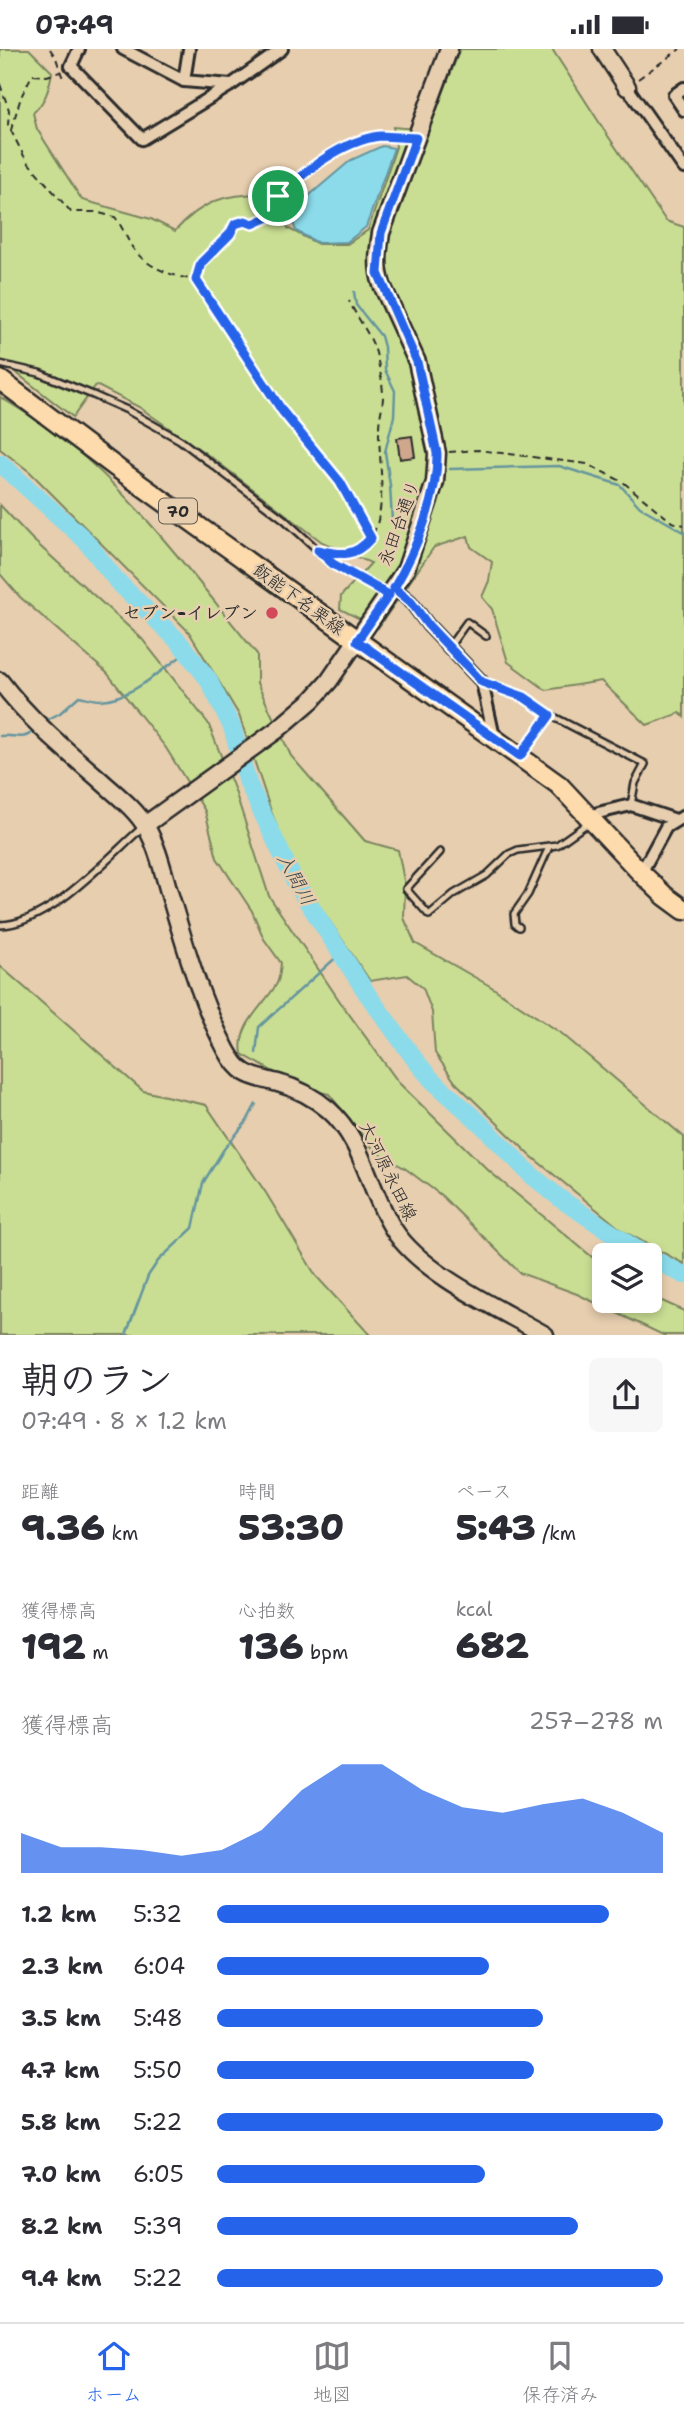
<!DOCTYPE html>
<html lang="ja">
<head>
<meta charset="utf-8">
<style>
	:root { --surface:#fff; --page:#f7f7f7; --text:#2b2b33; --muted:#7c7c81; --line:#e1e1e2; --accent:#2563eb }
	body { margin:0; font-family:"Shantell Sans","Klee One",sans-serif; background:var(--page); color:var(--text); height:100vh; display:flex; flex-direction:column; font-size:26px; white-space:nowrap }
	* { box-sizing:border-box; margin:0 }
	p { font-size:23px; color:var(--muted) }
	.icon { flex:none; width:38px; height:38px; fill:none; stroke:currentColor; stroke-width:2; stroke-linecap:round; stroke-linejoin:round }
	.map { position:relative; height:1286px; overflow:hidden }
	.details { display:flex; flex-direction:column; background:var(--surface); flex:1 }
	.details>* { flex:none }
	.controls { position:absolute; left:592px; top:1194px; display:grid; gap:14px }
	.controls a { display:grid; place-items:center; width:70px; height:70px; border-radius:10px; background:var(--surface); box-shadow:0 4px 10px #0003; font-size:35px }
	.pin { position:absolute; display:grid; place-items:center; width:60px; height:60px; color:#fff; margin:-30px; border:4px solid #fff; border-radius:50%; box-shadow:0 2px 7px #0007 }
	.round { display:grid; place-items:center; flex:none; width:74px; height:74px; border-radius:10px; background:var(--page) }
	.overview { display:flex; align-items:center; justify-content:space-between; height:119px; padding:0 21px }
	h1 { font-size:38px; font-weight:800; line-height:52px }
	.stats { display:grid; grid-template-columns:repeat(3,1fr); gap:10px; height:119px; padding:7px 21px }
	.stats div { display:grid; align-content:center }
	.stats b { font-size:35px; font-weight:800 }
	.stats small { font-size:19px; font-weight:400 }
	.stats p { font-size:19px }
	.chart { height:196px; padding:14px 21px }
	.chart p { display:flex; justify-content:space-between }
	.chart svg { width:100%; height:126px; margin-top:7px; fill:var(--accent); opacity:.7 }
	ul { padding:0 21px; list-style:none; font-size:23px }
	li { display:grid; grid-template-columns:112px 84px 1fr; align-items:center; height:52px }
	li i { height:18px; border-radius:9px; background:var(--accent) }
	.status { display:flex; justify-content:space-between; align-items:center; height:49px; padding:0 35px; background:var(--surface); direction:ltr }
	.status svg { height:19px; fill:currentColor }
	.dock { display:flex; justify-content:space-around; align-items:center; height:98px; border-top:2px solid var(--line); background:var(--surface); font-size:19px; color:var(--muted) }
	.dock a { display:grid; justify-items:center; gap:4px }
	.dock .on { color:var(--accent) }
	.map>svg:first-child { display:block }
</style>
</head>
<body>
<div class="status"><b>07:49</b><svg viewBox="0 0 49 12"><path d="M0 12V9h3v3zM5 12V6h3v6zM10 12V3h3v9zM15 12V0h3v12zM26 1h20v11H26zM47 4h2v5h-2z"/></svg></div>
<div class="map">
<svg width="684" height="1286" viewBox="0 0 684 1286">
	<rect width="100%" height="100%" fill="#e7ceaf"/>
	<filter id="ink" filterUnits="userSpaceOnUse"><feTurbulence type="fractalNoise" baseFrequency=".0143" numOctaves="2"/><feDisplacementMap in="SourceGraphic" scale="14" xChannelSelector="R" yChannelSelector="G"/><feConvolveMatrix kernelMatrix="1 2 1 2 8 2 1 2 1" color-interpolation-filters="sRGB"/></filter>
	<g filter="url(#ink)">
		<g fill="#cade93" stroke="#7a845f" stroke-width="2">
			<path d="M0,0H29L52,23C49,40 46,52 33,64L37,80L82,151L151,170L175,182C203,151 227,144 269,145L279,167L289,180L318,195H347L368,181L396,98L393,78L429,81L460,0H552L608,87L666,172L684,178V668L680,664L647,676L601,632L546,641L508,613L492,560L482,548L489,532L492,513L471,498L468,487L434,498L378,579L340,560L341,547L371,514L322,493L215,411L139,358L96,336L73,368L0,311Z"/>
			<path d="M0,348C21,361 43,374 63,390C138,450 196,531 257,605V634L291,707L365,792L398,801L405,837L404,869L415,894L490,937L561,984L684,1088V1215L623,1182L531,1107L455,1033L435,1004L432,963L423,939L407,926L370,932L294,819L271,762L239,666L189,583L30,423L0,400Z"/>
			<path d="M0,456L32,490L142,590L208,674L235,742L269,847L341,954L399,1034L489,1122L604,1218V1251H649V1246L684,1262V1286H663L577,1245L520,1224L442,1147L406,1120L375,1102L329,1045L302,1039L242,1005C237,976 262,959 276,936C280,930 280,921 281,914L264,890L252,862L217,809L205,762L166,699L107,624L20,548L0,525Z"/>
			<path d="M0,917L143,1042L206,1056L266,1144L316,1227L370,1286H0Z"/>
		</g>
		<path fill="#8cdbea" stroke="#65959e" stroke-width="2" d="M382,97L394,99L366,178L347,193L318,194L296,182L291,167L311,145L351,111Z"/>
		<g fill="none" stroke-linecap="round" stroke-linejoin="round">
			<g stroke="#65959e" stroke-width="2.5">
				<path d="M354,243L356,256L381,287L384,298L385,321L395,342L394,367L385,403L390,436L392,473"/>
				<path d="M450,420L559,417L620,436L640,458L684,483"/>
				<path d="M45,672L60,664L79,647C86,648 93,651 100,651C132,650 162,620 187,603"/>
				<path d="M0,687C14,685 23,693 35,681"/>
				<path d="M256,1004L259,978L341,904"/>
				<path d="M126,1286L148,1227L158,1212L193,1179L203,1134L224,1100L247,1072L256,1055"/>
			</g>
			<g stroke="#8cdbea" stroke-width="18">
				<path d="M0,414L85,491L117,532L179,593L208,630L232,678L248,734L295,833L368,946L416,1012L432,1031L479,1073L530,1125L562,1151L645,1206"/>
				<path d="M649,1208L684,1226"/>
			</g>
		</g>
		<path fill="#cfa78d" stroke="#2b2b2b" stroke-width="2" d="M412,387L415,408L400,410L397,389Z"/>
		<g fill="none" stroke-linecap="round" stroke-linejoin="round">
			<defs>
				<g id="lane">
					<path d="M0,315L39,324L93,346L127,361L180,391L285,471L333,515L387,545"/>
					<path d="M449,598L467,573L486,587"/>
					<path d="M482,633L524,648L550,666L645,715L635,734L631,756"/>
					<path d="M521,706L550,666"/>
					<path d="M440,803L406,840L429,866L454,845L487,826L509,805L518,801L557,796L588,774"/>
					<path d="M0,876C50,875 107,809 144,777"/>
					<path d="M519,878L515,875L514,865L528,845L549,798"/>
				</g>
				<g id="street">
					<path d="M79,0L71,17L142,90L231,36L282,0"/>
					<path d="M123,0L184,32L231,36"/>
					<path d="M184,32L189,0"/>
					<path d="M627,38L684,119"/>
					<path d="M684,39L674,46L684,61"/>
					<path d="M394,539L411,553L428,576L482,633L494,688"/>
					<path d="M592,770L598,764L631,756L676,771"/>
					<path d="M641,824L666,778L684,767"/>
				</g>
				<g id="secondary">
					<path d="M602,0L627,38"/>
					<path d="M0,632C28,669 63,699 98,729C114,744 135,759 146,778C159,800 164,828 172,853C187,903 202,956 227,1002C241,1028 252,1027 278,1034C296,1039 315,1049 329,1061C364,1092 369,1143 394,1181C422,1225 500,1260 545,1286"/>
					<path d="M145,776L277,681L312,651L329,632L406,520L435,433L437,404L417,313L382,236C376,218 378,203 381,184L449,0"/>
				</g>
				<path id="primary" d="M0,331L117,419L559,736L641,824L665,847L684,861"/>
			</defs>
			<use href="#lane" stroke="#2b2b2b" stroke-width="10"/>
			<use href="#street" stroke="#2b2b2b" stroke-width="16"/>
			<use href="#secondary" stroke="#2b2b2b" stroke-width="21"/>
			<use href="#primary" stroke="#2b2b2b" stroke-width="23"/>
			<g stroke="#2b2b2b" stroke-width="2" stroke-dasharray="7 5" stroke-linecap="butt">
				<path d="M50,0L56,9L62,27L65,24"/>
				<path d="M638,30L680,0"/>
				<path d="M0,35L9,61L8,76L26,111L71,163H95L115,168C122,177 126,188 132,198C145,218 174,228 196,231L201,214L230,185L235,175L245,172L253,175L282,162L278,147L309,121L350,95L363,89L401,88"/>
				<path d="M11,81L21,48L32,26L47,27L60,23"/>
				<path d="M197,233L283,363L340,434L371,489"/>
				<path d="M449,403L478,401L587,415L623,433L672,473L684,476"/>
				<path d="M332,504C399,511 378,418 379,379C379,368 383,358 383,347C383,334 379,317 376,304C371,286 357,269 349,252"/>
			</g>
			<use href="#lane" stroke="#e7ceaf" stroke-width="5"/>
			<use href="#street" stroke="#e7ceaf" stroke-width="10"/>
			<use href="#secondary" stroke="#e7ceaf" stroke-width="16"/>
			<use href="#primary" stroke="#fedbac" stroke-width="18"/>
		</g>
	</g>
	<g fill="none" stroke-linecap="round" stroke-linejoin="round" filter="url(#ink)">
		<defs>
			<path id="route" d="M380,87L416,89L381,184L378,224L417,313L437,404C438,447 416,502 394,539L411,553L428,576L482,633L524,648L550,666L520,707L357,592L389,546L333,515L318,501C341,506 354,509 371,489L340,433L283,363L196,231L201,214L230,185L235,175L245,172L253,175L282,162L278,147C306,122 341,92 380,87Z"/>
		</defs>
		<use href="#route" stroke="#fff" stroke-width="14"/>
		<use href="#route" stroke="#2563eb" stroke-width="9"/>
	</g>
	<circle fill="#d1495b" stroke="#e7ceaf" stroke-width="2.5" cx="272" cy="564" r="7"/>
	<g text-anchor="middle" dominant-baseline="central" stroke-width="5" stroke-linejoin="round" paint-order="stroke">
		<rect fill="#e7ceaf" stroke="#635c53" stroke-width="2" x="159" y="449.5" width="38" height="25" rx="5"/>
		<g font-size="16" font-weight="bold" fill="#2b2b2b">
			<text x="178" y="462">70</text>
		</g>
		<g font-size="18" fill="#2b2b2b" stroke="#e7ceaf">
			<text transform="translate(399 474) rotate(-70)">永田台通り</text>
			<text transform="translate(299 550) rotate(36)">飯能下名栗線</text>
			<text transform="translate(388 1122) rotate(64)">大河原永田線</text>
		</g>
		<g font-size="18" font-weight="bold" fill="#2b2b2b" stroke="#e7ceaf" text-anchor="end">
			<text x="258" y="564">セブン-イレブン</text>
		</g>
		<g font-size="19" font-style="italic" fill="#3a4548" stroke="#e7ceaf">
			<text transform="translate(296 830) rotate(61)">入間川</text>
		</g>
	</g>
</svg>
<div class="controls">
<a><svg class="icon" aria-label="layers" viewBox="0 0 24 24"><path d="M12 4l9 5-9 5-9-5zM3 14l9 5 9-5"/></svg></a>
</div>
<div class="pin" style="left:278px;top:147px;background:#1e9e55"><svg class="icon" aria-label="arrive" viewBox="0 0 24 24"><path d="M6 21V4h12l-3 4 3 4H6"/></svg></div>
</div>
<section class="details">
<div class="overview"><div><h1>朝のラン</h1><p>07:49 · 8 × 1.2 km</p></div><a class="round"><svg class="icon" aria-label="share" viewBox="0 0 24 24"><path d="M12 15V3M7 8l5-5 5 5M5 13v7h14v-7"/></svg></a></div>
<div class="stats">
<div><p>距離</p><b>9.36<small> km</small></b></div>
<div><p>時間</p><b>53:30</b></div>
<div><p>ペース</p><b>5:43<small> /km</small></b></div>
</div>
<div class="stats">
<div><p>獲得標高</p><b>192<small> m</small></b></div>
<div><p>心拍数</p><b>136<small> bpm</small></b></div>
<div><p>kcal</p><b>682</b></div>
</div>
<div class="chart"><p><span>獲得標高</span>257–278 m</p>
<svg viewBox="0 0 160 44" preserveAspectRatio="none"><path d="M0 44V30L10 35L20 35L30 36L40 38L50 36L60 29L70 15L80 6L90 6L100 15L110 21L120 23L130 20L140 18L150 23L160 30V44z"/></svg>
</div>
<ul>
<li><b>1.2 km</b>5:32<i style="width:88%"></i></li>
<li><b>2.3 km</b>6:04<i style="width:61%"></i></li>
<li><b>3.5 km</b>5:48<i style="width:73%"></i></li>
<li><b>4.7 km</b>5:50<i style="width:71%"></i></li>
<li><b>5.8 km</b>5:22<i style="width:100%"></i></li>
<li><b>7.0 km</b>6:05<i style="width:60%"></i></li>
<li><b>8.2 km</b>5:39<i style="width:81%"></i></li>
<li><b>9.4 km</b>5:22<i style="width:100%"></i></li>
</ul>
</section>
<nav class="dock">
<a class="on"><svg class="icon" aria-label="home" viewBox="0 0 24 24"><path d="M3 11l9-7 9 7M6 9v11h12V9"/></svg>ホーム</a>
<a><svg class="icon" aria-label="map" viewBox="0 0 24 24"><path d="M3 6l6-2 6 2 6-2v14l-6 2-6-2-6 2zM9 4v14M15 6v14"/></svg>地図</a>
<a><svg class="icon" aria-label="saved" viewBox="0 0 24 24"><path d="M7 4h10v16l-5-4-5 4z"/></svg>保存済み</a>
</nav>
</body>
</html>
